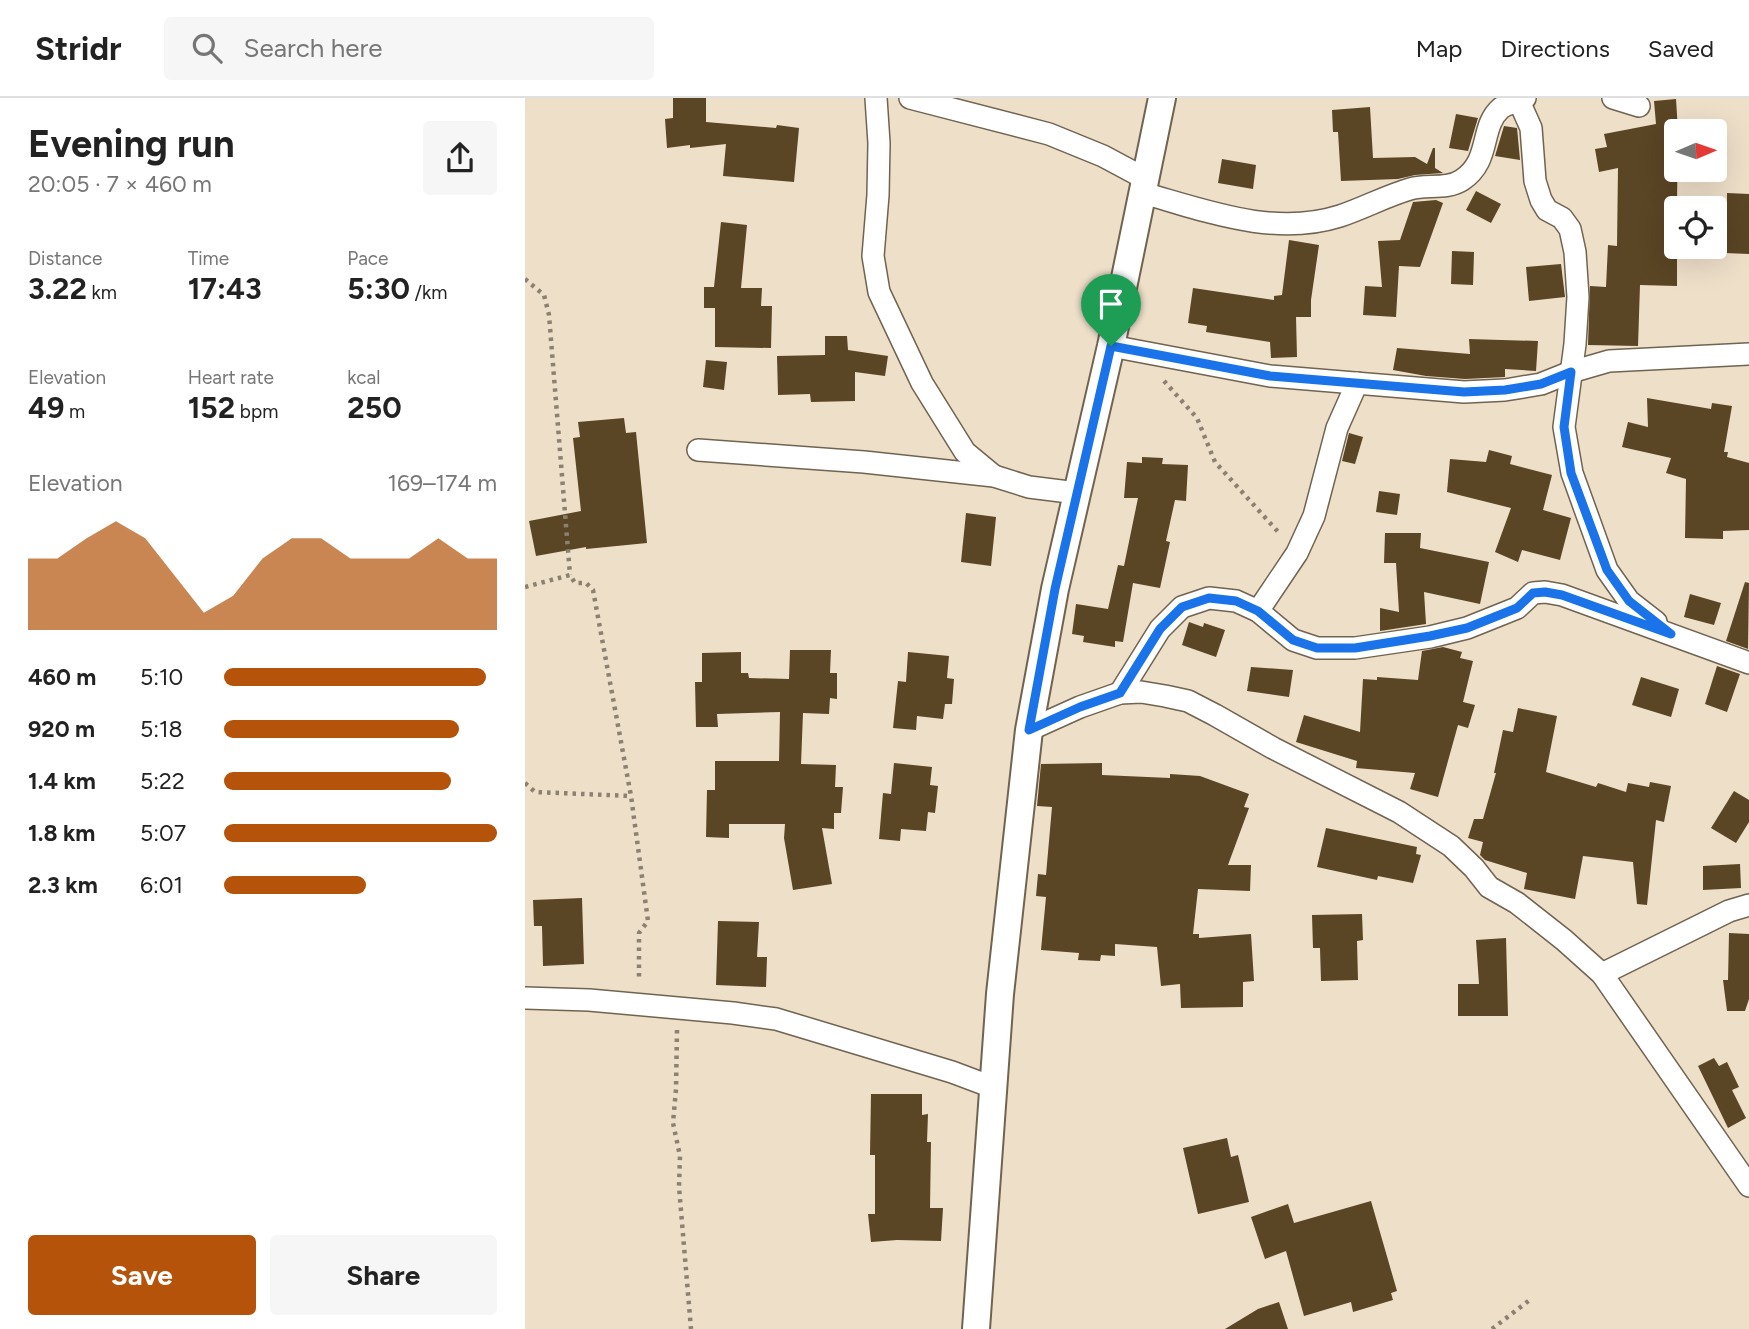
<!DOCTYPE html>
<html lang="en">
<head>
<meta charset="utf-8">
<style>
	:root { --surface:#fff; --page:#f6f6f6; --text:#222; --muted:#767676; --line:#e0e0e0; --accent:#b45309 }
	body { margin:0; font-family:Figtree,sans-serif; background:var(--page); color:var(--text); height:100vh; display:flex; flex-direction:column; font-size:26px; white-space:nowrap }
	* { box-sizing:border-box; margin:0 }
	p { font-size:23px; color:var(--muted) }
	.icon { flex:none; width:38px; height:38px; fill:none; stroke:currentColor; stroke-width:2; stroke-linecap:round; stroke-linejoin:round }
	.map { position:relative; flex:1; overflow:hidden }
	.drawer { display:flex; flex-direction:column; background:var(--surface); width:525px }
	.drawer>* { flex:none }
	.needle { width:46px; rotate:88deg }
	.buttons { position:absolute; left:1139px; top:21px; display:grid; gap:14px }
	.buttons a { display:grid; place-items:center; width:63px; height:63px; border-radius:7px; background:var(--surface); box-shadow:0 7px 28px #0002; font-size:35px }
	.pin { position:absolute; display:grid; place-items:center; width:60px; height:60px; color:#fff; margin:-72px -30px; border-radius:50% 50% 50% 0; rotate:-45deg; box-shadow:0 0 7px #0007 }
	.pin .icon { rotate:45deg }
	.round { display:grid; place-items:center; flex:none; width:74px; height:74px; border-radius:7px; background:var(--page) }
	.summary { display:flex; align-items:center; justify-content:space-between; height:119px; padding:0 28px }
	h1 { font-size:38px; font-weight:700; line-height:52px }
	.stats { display:grid; grid-template-columns:repeat(3,1fr); gap:10px; height:119px; padding:7px 28px }
	.stats div { display:grid; align-content:center }
	.stats b { font-size:30px; font-weight:700 }
	.stats small { font-size:19px; font-weight:400 }
	.stats p { font-size:19px }
	.chart { height:196px; padding:14px 28px }
	.chart p { display:flex; justify-content:space-between }
	.chart svg { width:100%; height:126px; margin-top:7px; fill:var(--accent); opacity:.7 }
	.action { display:flex; gap:14px; margin-top:auto; padding:14px 28px }
	.action a { flex:1; height:80px; border-radius:7px; background:var(--accent); color:#fff; font-size:28px; font-weight:700; line-height:80px; text-align:center }
	.action a+a { background:var(--page); color:var(--text) }
	ul { padding:0 28px; list-style:none; font-size:23px }
	li { display:grid; grid-template-columns:112px 84px 1fr; align-items:center; height:52px }
	li i { height:18px; border-radius:9px; background:var(--accent) }
	header { display:flex; align-items:center; gap:42px; box-sizing:border-box; height:98px; padding:0 35px; background:var(--surface); border-bottom:2px solid var(--line) }
	header strong { font-size:33px }
	nav { display:flex; gap:38px; margin-inline-start:auto; font-size:24px }
	.search { width:490px; height:63px; background:var(--page); display:flex; align-items:center; gap:18px; box-sizing:border-box; padding:0 24px; border-radius:7px; color:var(--muted); font-size:26px }
	main { display:flex; flex:1; min-height:0 }
	.map>svg:first-child { display:block }
</style>
</head>
<body>
<header>
<strong>Stridr</strong>
<div class="search"><svg class="icon" aria-label="search" viewBox="0 0 24 24"><circle cx="10" cy="10" r="6"/><path d="M15 15l6 6"/></svg>Search here</div>
<nav><a>Map</a><a>Directions</a><a>Saved</a></nav>
</header>
<main>
<section class="drawer">
<div class="summary"><div><h1>Evening run</h1><p>20:05 · 7 × 460 m</p></div><a class="round"><svg class="icon" aria-label="share" viewBox="0 0 24 24"><path d="M12 15V3M7 8l5-5 5 5M5 13v7h14v-7"/></svg></a></div>
<div class="stats">
<div><p>Distance</p><b>3.22<small> km</small></b></div>
<div><p>Time</p><b>17:43</b></div>
<div><p>Pace</p><b>5:30<small> /km</small></b></div>
</div>
<div class="stats">
<div><p>Elevation</p><b>49<small> m</small></b></div>
<div><p>Heart rate</p><b>152<small> bpm</small></b></div>
<div><p>kcal</p><b>250</b></div>
</div>
<div class="chart"><p><span>Elevation</span>169–174 m</p>
<svg viewBox="0 0 160 44" preserveAspectRatio="none"><path d="M0 44V19L10 19L20 12L30 6L40 12L50 25L60 38L70 32L80 19L90 12L100 12L110 19L120 19L130 19L140 12L150 19L160 19V44z"/></svg>
</div>
<ul>
<li><b>460 m</b>5:10<i style="width:96%"></i></li>
<li><b>920 m</b>5:18<i style="width:86%"></i></li>
<li><b>1.4 km</b>5:22<i style="width:83%"></i></li>
<li><b>1.8 km</b>5:07<i style="width:100%"></i></li>
<li><b>2.3 km</b>6:01<i style="width:52%"></i></li>
</ul>
<div class="action"><a>Save</a><a>Share</a></div>
</section>
<div class="map">
<svg width="1224" height="1231" viewBox="0 0 1224 1231">
	<rect width="100%" height="100%" fill="#eedfc9"/>
	<g fill="#5a4524">
		<path d="M148,0H181V24L251,30L252,27L274,30L269,84L198,78L201,46L165,50V47L142,50L140,21L148,20Z"/>
		<path d="M1151,1L1153,33L1152,104H1161V109L1202,107V95L1224,96V156L1200,155L1201,137H1196L1197,131L1190,132V110H1152V188L1115,187L1113,248L1063,247L1065,188L1081,189L1083,147L1092,148L1093,70L1074,74L1070,51L1082,49L1079,36L1131,26L1129,3Z"/>
		<path d="M845,9L848,60L890,59L902,66L908,50H910V70L918,75L890,77L873,81L816,83L813,34H808L807,12Z"/>
		<path d="M931,16L953,20L943,53L924,50Z"/>
		<path d="M979,28L992,30L995,62L970,58Z"/>
		<path d="M697,61L731,67L728,91L693,85Z"/>
		<path d="M951,93L976,106L966,125L941,112Z"/>
		<path d="M911,102L918,105L895,169L874,168L871,219L838,217L840,188L857,189L853,143L875,142L888,104Z"/>
		<path d="M196,124L222,127L216,190H237L236,208H247L246,250L190,249V210H179V189H189Z"/>
		<path d="M764,142L794,147L786,202V219H771L772,259L746,260L745,244L681,234L682,228L663,225L668,190L749,202V198L757,197Z"/>
		<path d="M927,153L949,154L948,187L926,186Z"/>
		<path d="M1036,166L1040,199L1004,203L1001,169Z"/>
		<path d="M300,238H322L323,252L363,258L360,278L330,274V303L286,304L285,296L253,297L252,258L300,257Z"/>
		<path d="M944,241L1013,243L1011,273L980,271V279L940,281L901,278L868,272L872,250L945,256Z"/>
		<path d="M181,262L202,264L199,292L178,289Z"/>
		<path d="M1122,300L1186,311L1187,305L1207,308L1199,354H1203L1202,359L1224,365V432L1198,433V441L1160,440L1161,381L1141,375L1146,360L1097,349L1103,324L1123,329Z"/>
		<path d="M99,320L101,335L111,334L122,445L61,451V449L11,458L4,423L56,413L48,340L55,339L53,324Z"/>
		<path d="M824,335L838,339L830,366L817,363Z"/>
		<path d="M964,352L987,358L985,366L1027,377L1018,412L1046,420L1035,462L997,452L993,464L970,454L986,410L922,394L925,361L961,364Z"/>
		<path d="M617,359L638,360L637,366L663,367L661,403L650,402L641,443L645,444L635,490L608,485L598,544L590,543V549L558,544L559,538L547,536L551,506L583,511L593,467L599,468L613,400H599L602,364L617,365Z"/>
		<path d="M854,393L875,396L872,417L851,414Z"/>
		<path d="M441,415L471,419L466,468L436,464Z"/>
		<path d="M860,435H896L895,450L964,464L955,506L899,494L901,526L855,533V510L874,514L871,465H859Z"/>
		<path d="M1220,484L1224,485L1223,551L1201,543Z"/>
		<path d="M1165,496L1196,505L1189,527L1159,519Z"/>
		<path d="M664,524L678,529L679,525L700,532L691,559L657,547Z"/>
		<path d="M918,549L937,554L935,560L948,563L938,604L950,607L943,630L933,627L913,699L885,691L890,675L831,670L832,663L771,644L779,617L835,634L838,581L852,582V579L893,582L897,553Z"/>
		<path d="M265,552H306L305,575H312V601L305,600L304,616L278,615L276,666L311,667L310,689H318L316,715H309V731L297,730L307,786L268,792L259,740L260,726H204V740L181,739L182,692H190V663H254L255,614L192,616L193,629H171L170,584H177V555L216,554V575H223L224,580L264,581Z"/>
		<path d="M383,554L424,558L422,580L429,581L427,606H420L418,621L392,618L391,632L368,630L373,583L381,584Z"/>
		<path d="M1192,568L1215,576L1202,614L1180,606Z"/>
		<path d="M726,569L768,572L764,599L722,593Z"/>
		<path d="M1116,579L1154,591L1146,619L1107,607Z"/>
		<path d="M993,610L1032,618L1021,674L1071,689L1073,685L1101,694L1103,685L1124,689L1125,684L1146,688L1139,724L1131,722L1122,807L1112,806L1108,764L1058,758L1050,801L999,791L1002,775L960,762L955,757L958,744L943,740L949,721H958L971,675H969L978,632L988,634Z"/>
		<path d="M369,665L407,669L405,687L413,688L410,715L403,714L401,733L376,731L375,743L354,741L358,695L366,696Z"/>
		<path d="M577,665V677L645,680V676L675,678L724,696L719,709L724,710L703,767H726L725,793L673,791L668,836H674V840L726,836L729,883L718,884V909L656,910L655,886L636,888L632,849L590,846V858L576,857L575,863L553,862L554,855L516,852L521,799L511,798L513,776L521,777L527,709L512,708L516,666Z"/>
		<path d="M1209,693L1224,702V724L1211,745L1186,730Z"/>
		<path d="M801,730L892,749L891,756L896,757L888,785L853,778L852,782L792,769Z"/>
		<path d="M1215,766L1216,790L1178,792V768Z"/>
		<path d="M57,800L59,866L18,868L17,828H9L8,802Z"/>
		<path d="M837,816L838,842L832,843L833,882L796,883L795,850H788L787,817Z"/>
		<path d="M193,823L234,824L232,859H242L241,889L191,887Z"/>
		<path d="M1204,835L1224,836V901L1220,913H1202L1198,882H1203Z"/>
		<path d="M981,840L983,918H933V886H954L951,842Z"/>
		<path d="M1189,960L1194,968L1202,964L1214,989L1207,992L1221,1020L1203,1030L1173,968Z"/>
		<path d="M346,996H397V1017L403,1016L402,1044H406L405,1110H418L416,1143L372,1142L346,1144L343,1116H350V1057H345Z"/>
		<path d="M702,1040L706,1059L713,1057L724,1104L673,1116L658,1050Z"/>
		<path d="M846,1103L872,1193L866,1195L868,1202L828,1214L826,1204L779,1218L761,1153L740,1161L726,1119L763,1106L769,1125Z"/>
		<path d="M754,1204L763,1231H700L733,1211Z"/>
	</g>
	<g fill="none" stroke-linecap="round" stroke-linejoin="round">
		<defs>
			<g id="minor">
				<path d="M351,0L354,45L353,97L348,158L354,194L397,285L440,354L469,378"/>
				<path d="M385,0L524,36L578,58L621,81"/>
				<path d="M1088,0L1114,8"/>
				<path d="M994,3L1006,30L1010,83L1016,102L1022,112L1037,120L1045,131L1050,154L1053,199L1050,246L1039,329L1047,375L1082,472L1104,503L1131,524"/>
				<path d="M618,95C682,113 749,139 815,118C839,110 861,98 885,91C901,86 922,92 937,82C967,62 954,29 976,10C983,5 993,4 1000,0"/>
				<path d="M586,248L745,278L939,294L980,292L1016,286L1046,274L1084,263L1224,256"/>
				<path d="M173,352L339,364L469,378L504,389L552,395"/>
				<path d="M733,513L772,455L789,418L812,330L832,285"/>
				<path d="M595,595L635,531L657,509L684,500L711,503L733,513L768,542L792,550H830L905,539L942,530L992,510L1008,495L1020,494L1037,497L1224,565"/>
				<path d="M504,632L555,609L595,595L616,594L640,598L663,603L690,617L748,650L874,714L926,748L949,770L964,789L992,805L1039,842L1077,876L1224,1088"/>
				<path d="M1077,876L1204,813L1224,807"/>
				<path d="M0,900L64,902L208,915L251,921L427,974L467,989"/>
			</g>
			<path id="tertiary" d="M451,1231L475,896L504,632L530,491L586,248L637,0"/>
		</defs>
		<use href="#minor" stroke="#706350" stroke-width="24"/>
		<use href="#tertiary" stroke="#706350" stroke-width="30"/>
		<g stroke="#8b8071" stroke-width="4.5" stroke-dasharray="3.5 5" stroke-linecap="butt">
			<path d="M0,181L19,197L24,217L45,477"/>
			<path d="M639,283L672,320L690,364L755,436"/>
			<path d="M0,489L45,477L50,485H61L68,492L106,698L123,823L114,835V883"/>
			<path d="M0,685L10,694L106,698"/>
			<path d="M152,932L151,991L148,1025L155,1058L154,1089L166,1231"/>
			<path d="M967,1231L1006,1201"/>
		</g>
		<use href="#minor" stroke="#fff" stroke-width="21"/>
		<use href="#tertiary" stroke="#fff" stroke-width="26"/>
	</g>
	<g fill="none" stroke-linecap="round" stroke-linejoin="round">
		<defs>
			<path id="route" d="M586,248L745,278L939,294L980,292L1016,286L1046,274L1039,329L1046,375L1082,472L1104,503L1146,536L1037,497L1020,494L1008,495L992,510L942,530L905,538L830,550H792L768,542L733,513L711,503L684,500L657,509L635,531L595,595L555,609L504,632L530,491Z"/>
		</defs>
		<use href="#route" stroke="#fff" stroke-width="14"/>
		<use href="#route" stroke="#1a73e8" stroke-width="9"/>
	</g>
</svg>
<div class="buttons">
<a><svg class="needle" viewBox="-14 -14 28 28"><path d="M0-13l5 13h-10z" fill="#e53935"/><path d="M0 13l5-13h-10z" fill="#767676"/></svg></a>
<a><svg class="icon" aria-label="locate" viewBox="0 0 24 24"><circle cx="12" cy="12" r="6"/><path d="M12 2v4M12 18v4M2 12h4M18 12h4"/></svg></a>
</div>
<div class="pin" style="left:586px;top:248px;background:#1e9e55"><svg class="icon" aria-label="arrive" viewBox="0 0 24 24"><path d="M6 21V4h12l-3 4 3 4H6"/></svg></div>
</div>
</main>
</body>
</html>
